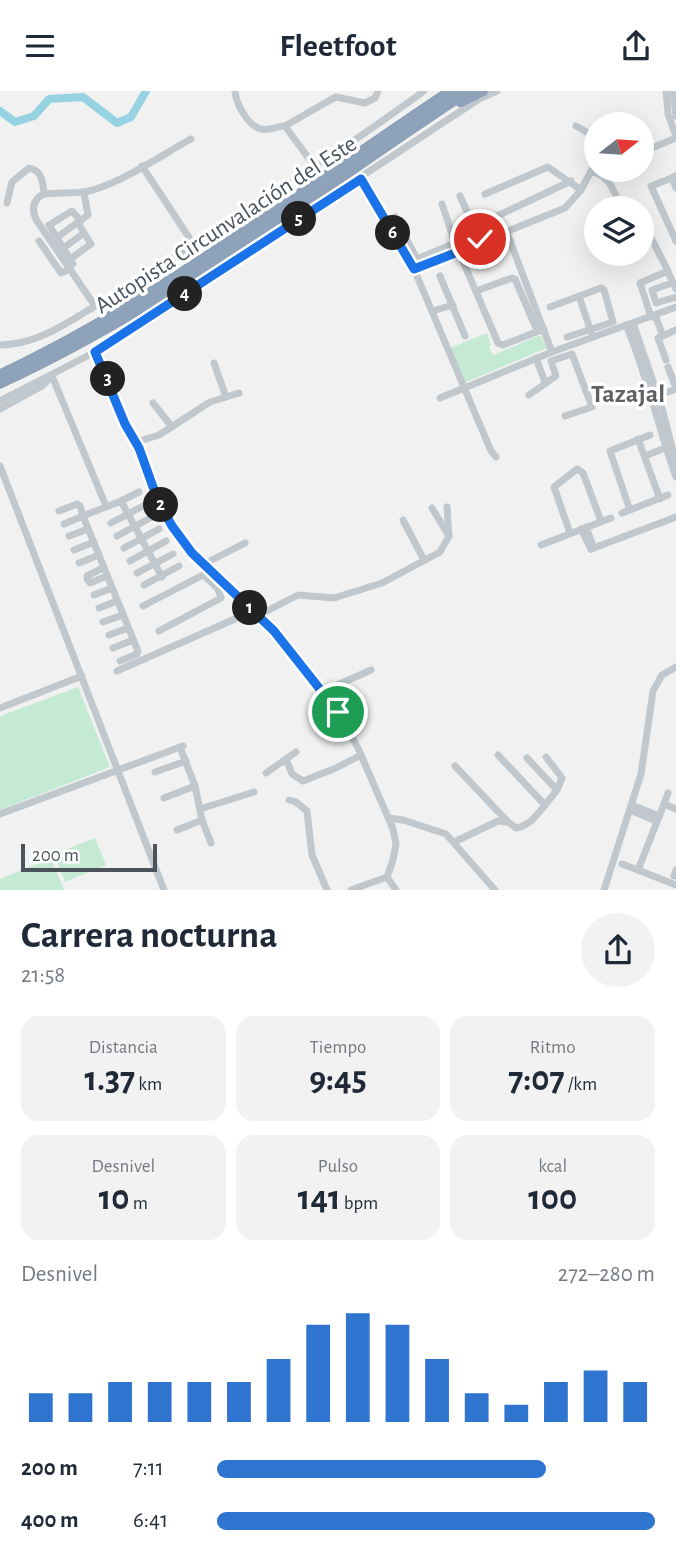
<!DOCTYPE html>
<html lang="es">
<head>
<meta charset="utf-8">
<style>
	:root { --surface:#fff; --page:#f2f2f3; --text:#1f2937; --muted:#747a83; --accent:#2f74ce }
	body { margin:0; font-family:"Alegreya Sans",sans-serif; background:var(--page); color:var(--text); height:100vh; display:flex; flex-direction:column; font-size:26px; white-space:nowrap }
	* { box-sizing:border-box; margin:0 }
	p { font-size:23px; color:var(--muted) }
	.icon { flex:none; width:38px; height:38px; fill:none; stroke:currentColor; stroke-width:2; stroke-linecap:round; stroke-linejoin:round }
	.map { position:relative; height:799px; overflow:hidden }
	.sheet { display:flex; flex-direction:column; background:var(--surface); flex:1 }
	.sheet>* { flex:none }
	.needle { width:46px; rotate:73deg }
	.tools { position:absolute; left:584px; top:21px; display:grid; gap:14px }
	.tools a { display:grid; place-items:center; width:70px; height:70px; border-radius:50%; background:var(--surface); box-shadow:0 7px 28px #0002; font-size:35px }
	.scale { position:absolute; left:21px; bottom:18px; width:136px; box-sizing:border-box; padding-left:7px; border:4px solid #4a535c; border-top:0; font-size:19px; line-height:24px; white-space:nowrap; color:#4a535c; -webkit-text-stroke:5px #fff; paint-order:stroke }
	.pin { position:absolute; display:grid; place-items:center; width:60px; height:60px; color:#fff; margin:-30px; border:4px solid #fff; border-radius:50%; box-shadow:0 2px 7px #0007 }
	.km { position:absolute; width:35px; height:35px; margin:-18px; border-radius:50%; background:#222; color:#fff; font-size:19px; line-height:35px; text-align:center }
	.round { display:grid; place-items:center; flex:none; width:74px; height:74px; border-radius:37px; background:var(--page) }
	.overview { display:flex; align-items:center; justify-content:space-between; height:119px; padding:0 21px }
	h1 { font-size:38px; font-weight:700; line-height:52px }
	.figures { display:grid; grid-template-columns:repeat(3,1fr); gap:10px; height:119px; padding:7px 21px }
	.figures div { display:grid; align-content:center; border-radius:18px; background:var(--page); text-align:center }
	.figures b { font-size:35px; font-weight:700 }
	.figures small { font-size:19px; font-weight:400 }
	.figures p { font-size:19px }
	.chart { height:196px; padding:14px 21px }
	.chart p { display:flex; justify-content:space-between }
	.chart svg { width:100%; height:126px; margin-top:7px; stroke:var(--accent); stroke-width:6 }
	ul { padding:0 21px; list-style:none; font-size:23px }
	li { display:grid; grid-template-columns:112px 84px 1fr; align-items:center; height:52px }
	li i { height:18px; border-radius:9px; background:var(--accent) }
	header { display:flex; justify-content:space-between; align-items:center; height:91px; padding:0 21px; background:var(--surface); font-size:32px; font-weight:700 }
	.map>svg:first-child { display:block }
</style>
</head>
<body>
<header><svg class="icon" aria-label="menu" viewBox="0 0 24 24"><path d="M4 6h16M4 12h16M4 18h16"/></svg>Fleetfoot<svg class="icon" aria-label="share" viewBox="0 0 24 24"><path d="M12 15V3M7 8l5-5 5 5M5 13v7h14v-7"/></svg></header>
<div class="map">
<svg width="676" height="799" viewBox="0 0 676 799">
	<rect width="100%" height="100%" fill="#f2f1f1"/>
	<g fill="#c5ead3">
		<path d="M487,242L491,254L489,256L493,264L538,245H541L547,257L466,291L462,289L450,257Z"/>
		<path d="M78,596L110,676L0,719V625Z"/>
		<path d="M95,747L106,774L65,791L54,763Z"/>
		<path d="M51,767L64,799H0V788Z"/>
	</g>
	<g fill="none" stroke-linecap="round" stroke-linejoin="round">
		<path stroke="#97d2e2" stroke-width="8" d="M0,20L15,31L34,25L49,8L83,6L117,32L131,26L146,0"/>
		<defs>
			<g id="highway">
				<path d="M461,11L483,0"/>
				<path d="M0,284C161,208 303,98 451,0"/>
				<path d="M0,292C166,216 316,100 468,0"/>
			</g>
		</defs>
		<use href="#highway" stroke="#798ea5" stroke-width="11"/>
		<g stroke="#c0c8cd" stroke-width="7">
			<path d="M235,0C236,13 248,35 261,38C269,40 278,35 285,35L315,76"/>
			<path d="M666,0L668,23L676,45"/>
			<path d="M673,0L676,25"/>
			<path d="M285,35L332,8L336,6L365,12L375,7L378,0"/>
			<path d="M576,35L597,47"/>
			<path d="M642,61L676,47"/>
			<path d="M142,75L194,154"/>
			<path d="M591,81C609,83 615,102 621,117"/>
			<path d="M675,85L672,87L676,97"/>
			<path d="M672,87L651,95L676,150"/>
			<path d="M361,88L414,178L491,360L496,366"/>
			<path d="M485,103L548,76L581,99"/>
			<path d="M460,105L481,152"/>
			<path d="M7,112L12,91L29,77C42,79 43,92 44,102"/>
			<path d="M395,126L417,168L455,152L442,113"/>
			<path d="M495,126L571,90"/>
			<path d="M643,131L668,180L640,192L651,226"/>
			<path d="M507,142L552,261"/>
			<path d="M56,147L88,124L84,102"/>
			<path d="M39,150L61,182L70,178"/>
			<path d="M62,158L84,142"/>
			<path d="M459,161L498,252L503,254L544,238"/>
			<path d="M70,168L91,153L78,132"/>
			<path d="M73,173L49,134L72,120L81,130"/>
			<path d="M414,178L565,117L581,99L597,69"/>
			<path d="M668,181L676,198"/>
			<path d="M440,185L465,245"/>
			<path d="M669,193L652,199L656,212L676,206"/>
			<path d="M476,200L512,187L515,188L536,237"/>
			<path d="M579,205L591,241"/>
			<path d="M95,215L37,130C32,121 32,112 40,105C46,100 79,104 93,99C128,88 160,65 191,48"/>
			<path d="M550,216L601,197L604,199L613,231L567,246"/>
			<path d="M432,220L453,214"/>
			<path d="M655,224L663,245"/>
			<path d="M633,232L661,314L676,371"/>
			<path d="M626,234C647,283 658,336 676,386"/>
			<path d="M0,254C40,253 68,231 102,211C133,193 163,174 193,155C271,105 349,55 424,0"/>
			<path d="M95,261L125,333L139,357L157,407L172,435L192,462L273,540L338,621L358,657L393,738L396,753L393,769L387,786L351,799"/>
			<path d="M536,267L545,291"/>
			<path d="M666,269L658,247L676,239"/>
			<path d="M214,272L226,306"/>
			<path d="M668,276L676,297"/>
			<path d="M52,285L106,415"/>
			<path d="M529,304L556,285L551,270L572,263L592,316L565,325"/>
			<path d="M657,305L676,298"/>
			<path d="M440,307L552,261L676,216"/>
			<path d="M0,310L95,261L479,8L497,0"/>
			<path d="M153,312L172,336"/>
			<path d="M0,318L42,295L51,286"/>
			<path d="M638,348L660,408"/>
			<path d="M136,351L159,344L210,311L239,302"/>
			<path d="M645,365L665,357"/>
			<path d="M0,375L164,799"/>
			<path d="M121,410L139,401"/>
			<path d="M432,417L449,445"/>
			<path d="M630,419L610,360L650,344"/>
			<path d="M59,420L77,413L80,415L83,425L64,433"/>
			<path d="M622,422L668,404"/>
			<path d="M403,429L424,469"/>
			<path d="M111,432L145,414"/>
			<path d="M586,436L592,452L591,458"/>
			<path d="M581,438L591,458"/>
			<path d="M570,442L554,396L577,378L583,382L601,430"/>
			<path d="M69,445L88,438"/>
			<path d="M117,445L152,426"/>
			<path d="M541,454L611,427"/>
			<path d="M124,457L159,438"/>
			<path d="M591,458L676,426"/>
			<path d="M74,459L94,451"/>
			<path d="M130,470L166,450"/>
			<path d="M79,472L99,464"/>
			<path d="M204,473L245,452"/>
			<path d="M103,477L87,485V488L90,492L107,485"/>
			<path d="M137,482L173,463"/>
			<path d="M144,494L179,475"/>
			<path d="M94,504L112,497"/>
			<path d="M143,515L207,482"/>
			<path d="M99,517L117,510"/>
			<path d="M257,525L298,504L334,507L382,492L440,461L449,445L447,416"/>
			<path d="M103,531L123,524"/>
			<path d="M159,540L221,507L218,498L204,484"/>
			<path d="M109,544L128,537"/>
			<path d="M113,557L133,549"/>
			<path d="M120,570L137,563L138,560L83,425L121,410L162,486"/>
			<path d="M117,580L253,520"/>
			<path d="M322,601L371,579"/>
			<path d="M0,617L82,585"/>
			<path d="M180,656L195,695L202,729L211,752"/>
			<path d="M546,666L562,687L557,699"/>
			<path d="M527,667L557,699L545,714"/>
			<path d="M286,668L296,661"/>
			<path d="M455,675L507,730"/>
			<path d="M155,681L186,670"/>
			<path d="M266,682L286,668L292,683L303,690L336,677L361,664"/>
			<path d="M164,707L195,695"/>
			<path d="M289,709L296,711L307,720L312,764L327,799"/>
			<path d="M664,713L668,702"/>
			<path d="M632,714L659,725"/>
			<path d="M200,718L254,701"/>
			<path d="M676,718L664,713L638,779L676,794"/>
			<path d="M630,719L656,730"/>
			<path d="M0,723L183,655"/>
			<path d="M389,727L403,729L446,743L495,799"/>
			<path d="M177,739L202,729"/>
			<path d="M454,751L498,730L508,731L516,737C529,735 537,724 545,714L498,664"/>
			<path d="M622,773L638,779"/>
			<path d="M674,785L676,779"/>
			<path d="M387,786L396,799"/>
			<path d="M604,799L641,683L653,600L662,584L676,576"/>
		</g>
		<use href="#highway" stroke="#8ea3b9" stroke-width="10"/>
	</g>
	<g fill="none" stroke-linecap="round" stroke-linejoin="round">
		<defs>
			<path id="route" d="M338,621L274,540L192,462L172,435L157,407L139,357L125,333L95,261L361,88L414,178L481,152L480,148"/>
		</defs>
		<use href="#route" stroke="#fff" stroke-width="14"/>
		<use href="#route" stroke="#1a73e8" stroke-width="9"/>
	</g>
	<g text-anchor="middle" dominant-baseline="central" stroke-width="7" stroke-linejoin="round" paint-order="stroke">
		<g font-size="24" fill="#4a535c" stroke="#fff">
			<text transform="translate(226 134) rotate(-33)">Autopista Circunvalación del Este</text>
		</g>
		<g font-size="26" font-weight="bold" fill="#5e6164" stroke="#fff">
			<text x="628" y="303">Tazajal</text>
		</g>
	</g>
</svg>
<div class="tools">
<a><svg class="needle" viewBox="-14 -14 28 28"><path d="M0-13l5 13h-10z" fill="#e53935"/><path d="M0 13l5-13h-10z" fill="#747a83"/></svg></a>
<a><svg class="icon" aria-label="layers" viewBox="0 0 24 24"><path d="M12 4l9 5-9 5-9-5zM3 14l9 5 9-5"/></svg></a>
</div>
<div class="scale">200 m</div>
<div class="pin" style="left:338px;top:621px;background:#1e9e55"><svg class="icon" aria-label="arrive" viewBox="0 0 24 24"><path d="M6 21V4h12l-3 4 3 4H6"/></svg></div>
<div class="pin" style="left:480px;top:148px;background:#d93025"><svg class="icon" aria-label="check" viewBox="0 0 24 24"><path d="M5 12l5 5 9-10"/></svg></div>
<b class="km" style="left:250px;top:517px">1</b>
<b class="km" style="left:161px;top:414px">2</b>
<b class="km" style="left:108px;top:288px">3</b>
<b class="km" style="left:185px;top:203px">4</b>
<b class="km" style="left:299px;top:128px">5</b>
<b class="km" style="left:393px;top:142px">6</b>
</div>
<section class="sheet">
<div class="overview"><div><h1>Carrera nocturna</h1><p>21:58</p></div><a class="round"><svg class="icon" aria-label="share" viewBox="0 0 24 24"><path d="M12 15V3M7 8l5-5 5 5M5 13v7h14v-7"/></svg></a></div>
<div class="figures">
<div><p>Distancia</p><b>1.37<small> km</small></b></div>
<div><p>Tiempo</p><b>9:45</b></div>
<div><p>Ritmo</p><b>7:07<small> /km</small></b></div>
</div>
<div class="figures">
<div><p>Desnivel</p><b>10<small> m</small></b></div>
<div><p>Pulso</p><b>141<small> bpm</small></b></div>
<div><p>kcal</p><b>100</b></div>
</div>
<div class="chart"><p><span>Desnivel</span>272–280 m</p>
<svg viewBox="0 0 160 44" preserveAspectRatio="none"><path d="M5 44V34M15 44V34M25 44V30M35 44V30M45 44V30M55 44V30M65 44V22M75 44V10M85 44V6M95 44V10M105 44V22M115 44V34M125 44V38M135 44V30M145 44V26M155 44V30"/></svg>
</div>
<ul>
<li><b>200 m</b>7:11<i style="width:75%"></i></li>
<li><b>400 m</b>6:41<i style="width:100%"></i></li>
</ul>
</section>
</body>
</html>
